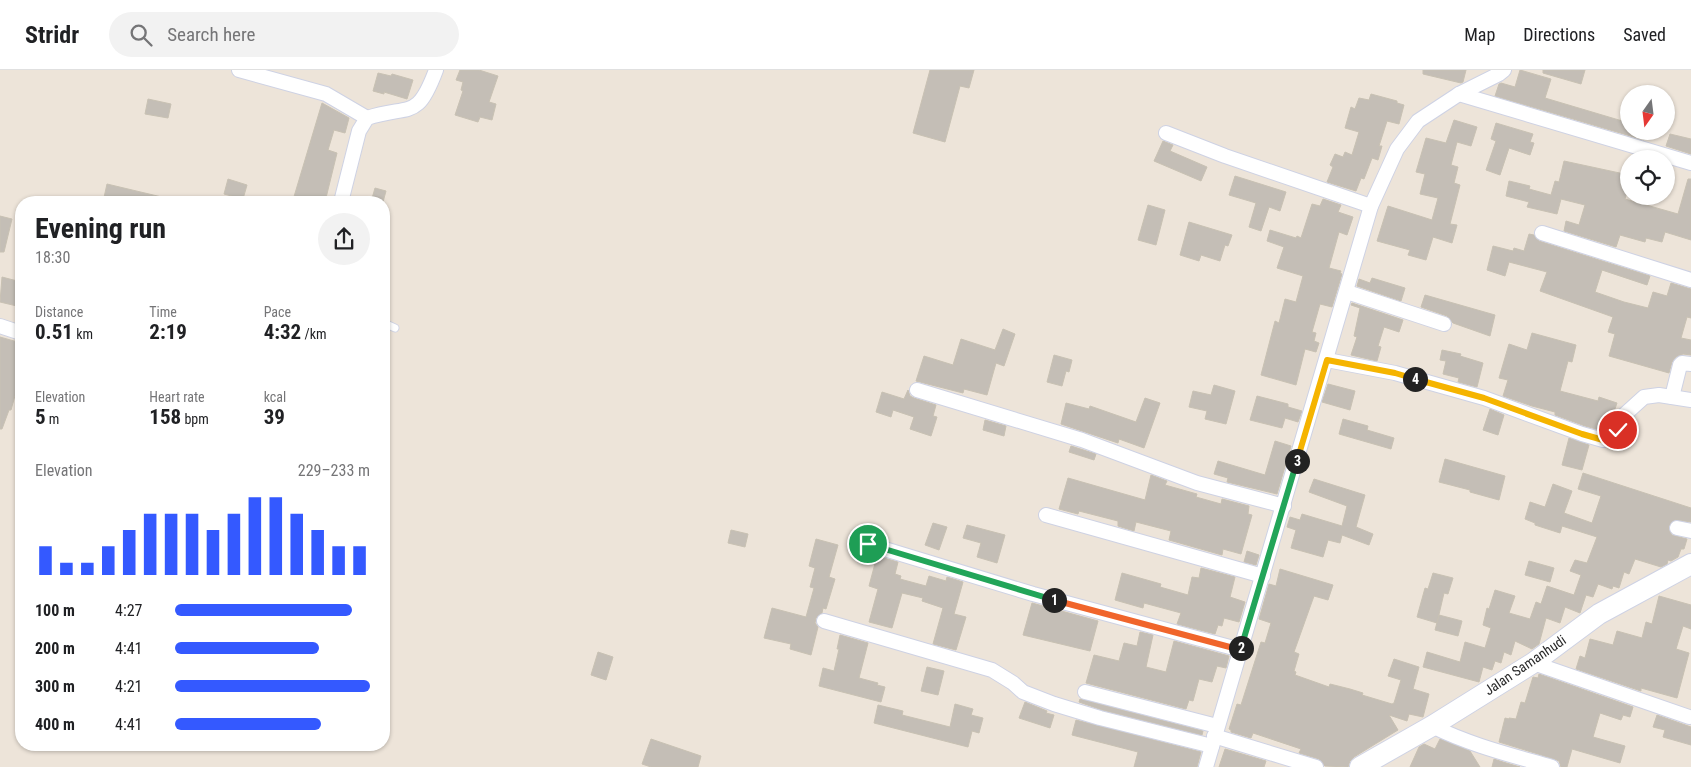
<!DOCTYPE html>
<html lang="en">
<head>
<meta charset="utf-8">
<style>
	:root { --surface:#fff; --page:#f2f2f2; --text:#202124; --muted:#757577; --line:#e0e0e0; --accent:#3459ff }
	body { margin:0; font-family:"Roboto Condensed",sans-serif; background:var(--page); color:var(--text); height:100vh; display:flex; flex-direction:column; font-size:19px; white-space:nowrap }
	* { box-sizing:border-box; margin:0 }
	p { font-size:16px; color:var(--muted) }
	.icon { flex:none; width:28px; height:28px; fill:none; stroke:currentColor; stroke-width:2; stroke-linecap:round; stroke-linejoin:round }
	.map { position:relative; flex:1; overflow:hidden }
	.sheet { position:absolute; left:15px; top:126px; width:375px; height:555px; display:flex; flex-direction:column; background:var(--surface); border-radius:20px; box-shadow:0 1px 4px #0004 }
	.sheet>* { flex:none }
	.needle { width:32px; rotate:194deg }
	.tools { position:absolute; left:1620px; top:15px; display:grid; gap:10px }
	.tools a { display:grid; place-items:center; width:55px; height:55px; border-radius:50%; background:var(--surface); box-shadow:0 1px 4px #0004; font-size:25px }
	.pin { position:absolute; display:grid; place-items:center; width:42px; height:42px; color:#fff; margin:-21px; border:2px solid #fff; border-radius:50%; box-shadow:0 1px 5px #0007 }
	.km { position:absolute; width:25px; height:25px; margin:-12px; border-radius:50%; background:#222; color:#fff; font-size:14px; line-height:25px; text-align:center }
	.round { display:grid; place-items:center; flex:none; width:52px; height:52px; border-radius:26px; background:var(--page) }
	.headline { display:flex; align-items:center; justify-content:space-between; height:85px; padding:0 20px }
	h1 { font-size:28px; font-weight:700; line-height:38px }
	.figures { display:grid; grid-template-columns:repeat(3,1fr); gap:8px; height:85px; padding:5px 20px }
	.figures div { display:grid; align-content:center }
	.figures b { font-size:21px; font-weight:700 }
	.figures small { font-size:14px; font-weight:400 }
	.figures p { font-size:14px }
	.chart { height:140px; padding:10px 20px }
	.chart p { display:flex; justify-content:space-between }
	.chart svg { width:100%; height:90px; margin-top:5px; stroke:var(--accent); stroke-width:6 }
	ul { padding:0 20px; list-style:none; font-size:16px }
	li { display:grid; grid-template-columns:80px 60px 1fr; align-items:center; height:38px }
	li i { height:12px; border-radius:6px; background:var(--accent) }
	header { display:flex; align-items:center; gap:30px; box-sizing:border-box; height:70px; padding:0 25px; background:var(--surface); border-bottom:1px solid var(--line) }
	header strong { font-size:24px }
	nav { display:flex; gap:28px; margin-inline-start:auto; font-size:18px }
	.search { width:350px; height:45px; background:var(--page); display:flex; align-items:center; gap:12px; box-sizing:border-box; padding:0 18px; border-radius:28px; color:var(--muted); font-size:19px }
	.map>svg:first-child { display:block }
</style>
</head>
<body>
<header>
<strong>Stridr</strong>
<div class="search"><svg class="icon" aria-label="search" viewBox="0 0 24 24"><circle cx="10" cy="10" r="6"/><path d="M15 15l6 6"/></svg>Search here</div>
<nav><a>Map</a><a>Directions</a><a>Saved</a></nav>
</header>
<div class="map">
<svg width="1691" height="697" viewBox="0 0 1691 697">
	<rect width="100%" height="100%" fill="#ede4d9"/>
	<g fill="#c4beb6" stroke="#c8c1b3">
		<path d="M460,0H479L498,6L489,32L496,34L492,50L480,47L478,52L455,45L463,21L461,20L463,12L456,10Z"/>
		<path d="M930,0H974L969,18L960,16L945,72L913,63Z"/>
		<path d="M1423,0H1466L1463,12L1461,13L1423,4Z"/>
		<path d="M1520,0L1551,9L1545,28L1629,53V61H1646L1644,70L1495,26L1499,14L1501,13L1515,17Z"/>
		<path d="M1543,0H1585L1581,14L1543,3Z"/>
		<path d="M378,3L391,6L392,4L413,10L407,29L384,22V24L373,21Z"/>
		<path d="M1371,24L1397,31V33L1404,35L1399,54L1387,51L1379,76H1382L1378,90L1372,88L1364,109L1361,108L1356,121L1327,112L1333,97L1330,95L1335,84L1343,87L1345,82L1352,85L1359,62L1345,58L1351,37L1355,39L1359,28L1369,30Z"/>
		<path d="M148,29L171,34L168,48L145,44Z"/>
		<path d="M322,33L349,48L345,63L334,60L328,80L337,83L325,132H302L293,130Z"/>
		<path d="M1454,50L1477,57L1471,76L1457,72L1451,95L1458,97L1454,113L1460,115L1450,154L1457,155L1452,173L1433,167L1426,190L1408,185L1410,180L1377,171L1388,136L1432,150L1438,128L1420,124L1425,104L1416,102L1426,68L1446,73Z"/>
		<path d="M1496,53L1533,64L1530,72L1534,73L1530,85L1509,78L1500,105L1486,100L1496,71L1491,69Z"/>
		<path d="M1670,64L1691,69V84L1666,76Z"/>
		<path d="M1163,71L1173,75L1170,81L1207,97L1201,111L1154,91Z"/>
		<path d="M1564,91L1629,105V114L1625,129L1678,144L1688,109H1691V170L1665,162L1662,172L1646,168L1645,172L1620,165L1616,177L1564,161L1566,151L1579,155L1585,135L1561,129L1557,144L1527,137L1529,132L1506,126L1509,111L1530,116L1529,119L1551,125L1555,111L1559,112Z"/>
		<path d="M1235,106L1286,122L1280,141L1269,137L1261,161L1249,157L1256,133L1229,125Z"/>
		<path d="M228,109L247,115L243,129L224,124Z"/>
		<path d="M107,114L170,129V132H103Z"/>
		<path d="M375,118L386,121L383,132H371Z"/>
		<path d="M1323,129L1341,135L1338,142L1353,147L1347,165L1339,162L1329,198L1341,201L1340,203L1342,204L1332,237L1320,234L1312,262L1316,263L1314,271L1319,273L1316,282L1305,279L1296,315L1261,305L1275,251L1279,253L1285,229L1296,232L1303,206L1277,198L1284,177L1267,171L1270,160L1296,168L1297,166L1301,168L1312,134L1320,136Z"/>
		<path d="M1148,135L1165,140L1156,175L1138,170Z"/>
		<path d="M0,146L12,149L4,182H0Z"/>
		<path d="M1189,152L1232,165L1228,176L1225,175L1220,191L1201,185L1199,191L1180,185Z"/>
		<path d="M1529,164L1534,165L1539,171L1650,206L1647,215L1602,200L1595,222L1624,232L1648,238L1653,222L1667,226L1671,213L1691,219V248L1687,247L1681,268L1691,270V285L1683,284L1676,287L1672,292L1669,303L1609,286L1615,264L1608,262L1613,247L1540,221L1547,202L1509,192L1505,206L1487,200L1493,176L1513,181L1514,178L1524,181Z"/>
		<path d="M2,207L21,212V237L0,232Z"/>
		<path d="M1372,208L1405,218L1401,231L1357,216L1359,209L1370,213Z"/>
		<path d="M1425,225L1495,245L1490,266L1453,253L1447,246L1421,237Z"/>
		<path d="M1352,233L1403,250L1399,262L1384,257L1378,276L1381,277L1377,291L1351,285L1357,267L1354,266L1360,238L1351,235Z"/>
		<path d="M1003,259L1015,264L1004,296L996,293L987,325L964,319L963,323L916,311L924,286L953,295L961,269L995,280Z"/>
		<path d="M1532,263L1576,275L1572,292L1568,291L1560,321L1598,331L1599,327L1617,333L1608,359L1603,361L1585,356L1555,345V342L1532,336L1503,326L1508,310L1499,308L1509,274L1527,280Z"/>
		<path d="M0,267L21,273V304L11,340H9L2,359H0Z"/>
		<path d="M1442,280L1461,284L1460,286L1483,293L1477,317L1458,312L1459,308L1443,304L1446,291L1440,290Z"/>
		<path d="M1054,285L1072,290L1069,302L1066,301L1062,316L1047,312Z"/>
		<path d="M1328,314L1355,321L1350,340L1322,332Z"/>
		<path d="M1214,315L1235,321L1226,354L1205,349L1207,341L1189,337L1193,321L1211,325Z"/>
		<path d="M908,320L910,326L914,328L936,335L933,346L937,347L931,366L910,359L914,347L893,340L891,347L876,342L882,322L904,329Z"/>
		<path d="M1257,326L1288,334V337L1302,341L1298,352L1285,348L1282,358L1250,350Z"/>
		<path d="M1145,328L1160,333L1144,378L1119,369L1118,373L1061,354L1066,333L1089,339L1090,336L1136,352Z"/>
		<path d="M1490,339L1504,345L1498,365L1483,360Z"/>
		<path d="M1343,349L1368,356L1367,360L1394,368L1391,379L1339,364Z"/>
		<path d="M985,350L1006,356L1004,366L983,360Z"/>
		<path d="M1569,368L1589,375L1582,400L1562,395Z"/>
		<path d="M1275,371L1291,376L1277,424L1227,412L1228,408L1214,404L1218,391L1265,405Z"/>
		<path d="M1071,376L1096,384L1094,390L1069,382Z"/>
		<path d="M1445,389L1505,406L1499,430L1470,422V420L1439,412Z"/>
		<path d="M1583,403L1691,438V452L1675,450L1669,456V460L1672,465L1687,469L1684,479H1681L1678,487L1671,491L1668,490L1667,494L1661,497L1635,489L1629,504L1624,502L1619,518L1613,516L1612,519L1598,514L1593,527L1586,525L1580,543L1565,537L1560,553L1546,548L1539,574L1532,579L1515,571L1511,585L1504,582L1501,593L1495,591L1492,600L1483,597L1479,612L1423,597L1427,582L1460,592L1465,572L1485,578L1491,558L1483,555L1487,538L1489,539L1495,520L1515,526L1509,543L1530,549L1536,532L1541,534L1547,516L1574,525L1581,505L1570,501L1575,490L1587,493L1597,467L1562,456L1560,463L1535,455V453L1525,449L1530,432L1545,437L1553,414L1572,421L1564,443L1592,453L1601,426L1578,419Z"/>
		<path d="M1151,405L1167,411L1165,415L1197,424L1196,427L1221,434L1222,429L1249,436L1248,444L1252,445L1241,484L1223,479L1222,485L1169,470L1171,461L1136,452L1134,461L1118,456V451L1079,441L1078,444L1059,439L1068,408L1145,430Z"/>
		<path d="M1314,409L1365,425L1356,457L1373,464L1369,475L1342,465L1340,473L1328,470L1323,487L1291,478L1296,460L1287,457L1290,447L1300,450L1302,444L1342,456L1347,436L1309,422Z"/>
		<path d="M933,453L947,457L939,480L925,475Z"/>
		<path d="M967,455L1005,465L997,493L977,487L981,473L963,468Z"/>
		<path d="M731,460L748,464L745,477L728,473Z"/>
		<path d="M816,469L838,475L829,507L835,509L826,539L823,538L822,543L816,548L815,553L818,557L811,585L790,579L791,574L764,568L772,538L806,547L814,518L810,517L815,498L809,496Z"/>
		<path d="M1247,481L1259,485L1256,495L1244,492Z"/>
		<path d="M877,486L898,492L895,504L901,506L900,509L926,516L929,506L946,511L947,507L963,512L954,544L966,547L956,580L933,574L943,538L922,531L923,528L902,523L892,558L869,552L878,519L869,516Z"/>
		<path d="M1529,491L1554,498L1550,512L1525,505Z"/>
		<path d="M1201,498L1235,507L1230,527L1245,532L1239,552L1224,548L1222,556L1218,555L1215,564L1177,554L1181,543L1144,533L1143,538L1115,530L1122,503L1161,514L1160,517L1188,525L1192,507L1199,508Z"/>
		<path d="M1280,499L1333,515L1328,530L1314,526L1294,582L1299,584L1294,601L1296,602L1295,605L1329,617L1330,614L1350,619L1363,623L1362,625L1392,634L1394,633L1401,610L1388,606L1394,589L1419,597L1413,619L1429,624L1423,647L1409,644L1407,651L1389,645L1398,660L1354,687L1350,691L1348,697L1325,696L1319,689L1299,683L1301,679L1253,663L1251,668L1231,662V660L1229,659L1237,634L1241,635L1261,572L1265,573L1271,553L1259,549L1269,514L1276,516Z"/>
		<path d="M1433,503L1453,508L1448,524L1444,523L1437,553L1417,547L1425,518L1428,519Z"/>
		<path d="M1659,526L1691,535V559L1683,556L1676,579L1689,583L1677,628L1641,618V621L1576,599L1580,586L1585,588L1590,569L1613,575L1617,561L1642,568L1646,552L1652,554Z"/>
		<path d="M1032,533L1098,551L1090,581L1023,565Z"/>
		<path d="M1439,545L1462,551L1458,566L1435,560Z"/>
		<path d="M1140,562L1153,565L1146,597L1166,602L1174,571L1229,586L1226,598L1217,596L1212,612L1199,609L1193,631L1189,630L1186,639L1086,613L1094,585L1119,591L1124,573L1137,576Z"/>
		<path d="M840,565L868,573L859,608L878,613L877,615L885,617L881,632L819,616L823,598L834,601L839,579H837Z"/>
		<path d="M598,582L613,587L606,610L591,605Z"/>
		<path d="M927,597L944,601L938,625L921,621Z"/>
		<path d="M1539,604L1633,637L1630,647L1623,645L1621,650L1600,643L1593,667L1625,676L1620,693L1572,679L1567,697H1561L1559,691L1554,689L1499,672L1505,648L1509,649V648L1516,649L1521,632L1525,633L1533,607L1538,608Z"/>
		<path d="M1080,629L1203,661L1202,665L1102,640L1079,632Z"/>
		<path d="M1025,632L1047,641L1046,643L1054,645L1050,658L1019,648Z"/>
		<path d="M955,634L973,639L971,645L983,648L979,663L972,661L968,677L874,653L878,635L903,641L902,645L950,657Z"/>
		<path d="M1657,645L1691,657V675L1663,667L1665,660L1653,657Z"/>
		<path d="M1076,650L1201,682L1197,697H1134L1138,682L1072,665Z"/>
		<path d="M651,669L701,686L698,697H651L642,694Z"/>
		<path d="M1440,669L1470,681L1480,697H1410L1419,677L1424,674L1435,679Z"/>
		<path d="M1225,679L1266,691L1264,697H1219Z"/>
		<path d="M1494,689L1503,692L1520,697H1492Z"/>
	</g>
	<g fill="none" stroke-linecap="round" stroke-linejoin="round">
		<defs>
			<path id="lane" d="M384,253L395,258"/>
			<g id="street">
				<path d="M239,0L326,24L367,48"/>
				<path d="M1459,24L1691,93"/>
				<path d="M1166,63L1225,86L1371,136"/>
				<path d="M341,132L359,61L367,48C411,34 417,51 436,0"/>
				<path d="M1542,163L1691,210"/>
				<path d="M1347,222L1444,254"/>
				<path d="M0,256L21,263"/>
				<path d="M1327,290L1395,303L1484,328L1582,364L1603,370L1613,367L1618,360L1623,346L1644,327L1659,325L1691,330"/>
				<path d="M917,320L1082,370L1197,413L1284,436"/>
				<path d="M1672,327L1680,295L1682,293L1691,294"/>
				<path d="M1046,445L1263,506"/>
				<path d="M1677,458L1691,461"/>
				<path d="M868,474L1033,524L1241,580"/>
				<path d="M824,551L992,600L1013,613L1023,622L1054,634L1100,648L1212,676"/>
				<path d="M1533,593L1689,647"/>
				<path d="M1085,622L1217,656"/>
				<path d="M1432,656C1470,675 1511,685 1552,697"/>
				<path d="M1214,666L1316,697"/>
				<path d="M1206,697L1371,136L1397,79L1418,51L1459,24L1499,4L1504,0"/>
			</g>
			<path id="secondary" d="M1360,697L1432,656L1533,593L1599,544L1691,494"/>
		</defs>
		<use href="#lane" stroke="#ced2e4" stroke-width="9"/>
		<use href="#street" stroke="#ced2e4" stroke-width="16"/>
		<use href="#secondary" stroke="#ced2e4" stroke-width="22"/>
		<use href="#lane" stroke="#fff" stroke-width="7"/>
		<use href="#street" stroke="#fff" stroke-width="14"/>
		<use href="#secondary" stroke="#fff" stroke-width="20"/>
	</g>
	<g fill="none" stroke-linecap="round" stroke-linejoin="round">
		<defs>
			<path id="split-1" d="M868,474L1054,530"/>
			<path id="split-2" d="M1054,530L1241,580V578"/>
			<path id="split-3" d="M1241,578L1297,391"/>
			<path id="split-4" d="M1297,391L1327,290L1395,303L1415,309"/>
			<path id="split-5" d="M1415,309L1484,328L1582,364L1603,370L1613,367L1618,360"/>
		</defs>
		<use href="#split-1" stroke="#fff" stroke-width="10"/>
		<use href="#split-2" stroke="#fff" stroke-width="10"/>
		<use href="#split-3" stroke="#fff" stroke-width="10"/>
		<use href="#split-4" stroke="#fff" stroke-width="10"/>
		<use href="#split-5" stroke="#fff" stroke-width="10"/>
		<use href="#split-1" stroke="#22a559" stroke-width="6"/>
		<use href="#split-2" stroke="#f0652b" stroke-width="6"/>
		<use href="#split-3" stroke="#22a559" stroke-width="6"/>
		<use href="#split-4" stroke="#f5b400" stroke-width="6"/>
		<use href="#split-5" stroke="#f5b400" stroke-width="6"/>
	</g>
	<g text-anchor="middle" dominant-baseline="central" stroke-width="5" stroke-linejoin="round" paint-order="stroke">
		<g font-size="14" fill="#292929" stroke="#fff">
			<text transform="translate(1525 595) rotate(-34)">Jalan Samanhudi</text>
		</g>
	</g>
</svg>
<div class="tools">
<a><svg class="needle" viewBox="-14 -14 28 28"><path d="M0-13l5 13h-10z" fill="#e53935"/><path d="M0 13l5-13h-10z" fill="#757577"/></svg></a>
<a><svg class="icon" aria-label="locate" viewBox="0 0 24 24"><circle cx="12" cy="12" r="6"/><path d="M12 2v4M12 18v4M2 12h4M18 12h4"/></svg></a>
</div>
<div class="pin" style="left:868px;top:474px;background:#1e9e55"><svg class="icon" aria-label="arrive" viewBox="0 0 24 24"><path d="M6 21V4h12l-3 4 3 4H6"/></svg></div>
<div class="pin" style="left:1618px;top:360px;background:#d93025"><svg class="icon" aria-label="check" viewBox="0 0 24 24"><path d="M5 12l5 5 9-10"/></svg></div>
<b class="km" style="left:1054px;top:530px">1</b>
<b class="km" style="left:1241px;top:578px">2</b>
<b class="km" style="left:1297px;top:391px">3</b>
<b class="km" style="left:1415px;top:309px">4</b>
<section class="sheet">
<div class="headline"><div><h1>Evening run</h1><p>18:30</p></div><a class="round"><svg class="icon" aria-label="share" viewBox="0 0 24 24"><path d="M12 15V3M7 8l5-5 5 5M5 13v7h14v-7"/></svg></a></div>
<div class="figures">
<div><p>Distance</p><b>0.51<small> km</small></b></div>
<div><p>Time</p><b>2:19</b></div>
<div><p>Pace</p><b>4:32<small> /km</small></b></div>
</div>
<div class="figures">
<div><p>Elevation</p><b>5<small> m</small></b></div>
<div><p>Heart rate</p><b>158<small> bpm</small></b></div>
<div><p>kcal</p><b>39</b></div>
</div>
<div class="chart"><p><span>Elevation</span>229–233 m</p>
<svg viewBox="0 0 160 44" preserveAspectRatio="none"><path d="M5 44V30M15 44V38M25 44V38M35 44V30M45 44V22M55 44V14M65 44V14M75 44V14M85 44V22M95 44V14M105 44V6M115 44V6M125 44V14M135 44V22M145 44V30M155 44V30"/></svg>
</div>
<ul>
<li><b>100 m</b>4:27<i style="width:91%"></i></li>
<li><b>200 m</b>4:41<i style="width:74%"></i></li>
<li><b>300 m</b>4:21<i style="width:100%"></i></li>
<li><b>400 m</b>4:41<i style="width:75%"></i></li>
</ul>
</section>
</div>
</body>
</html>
